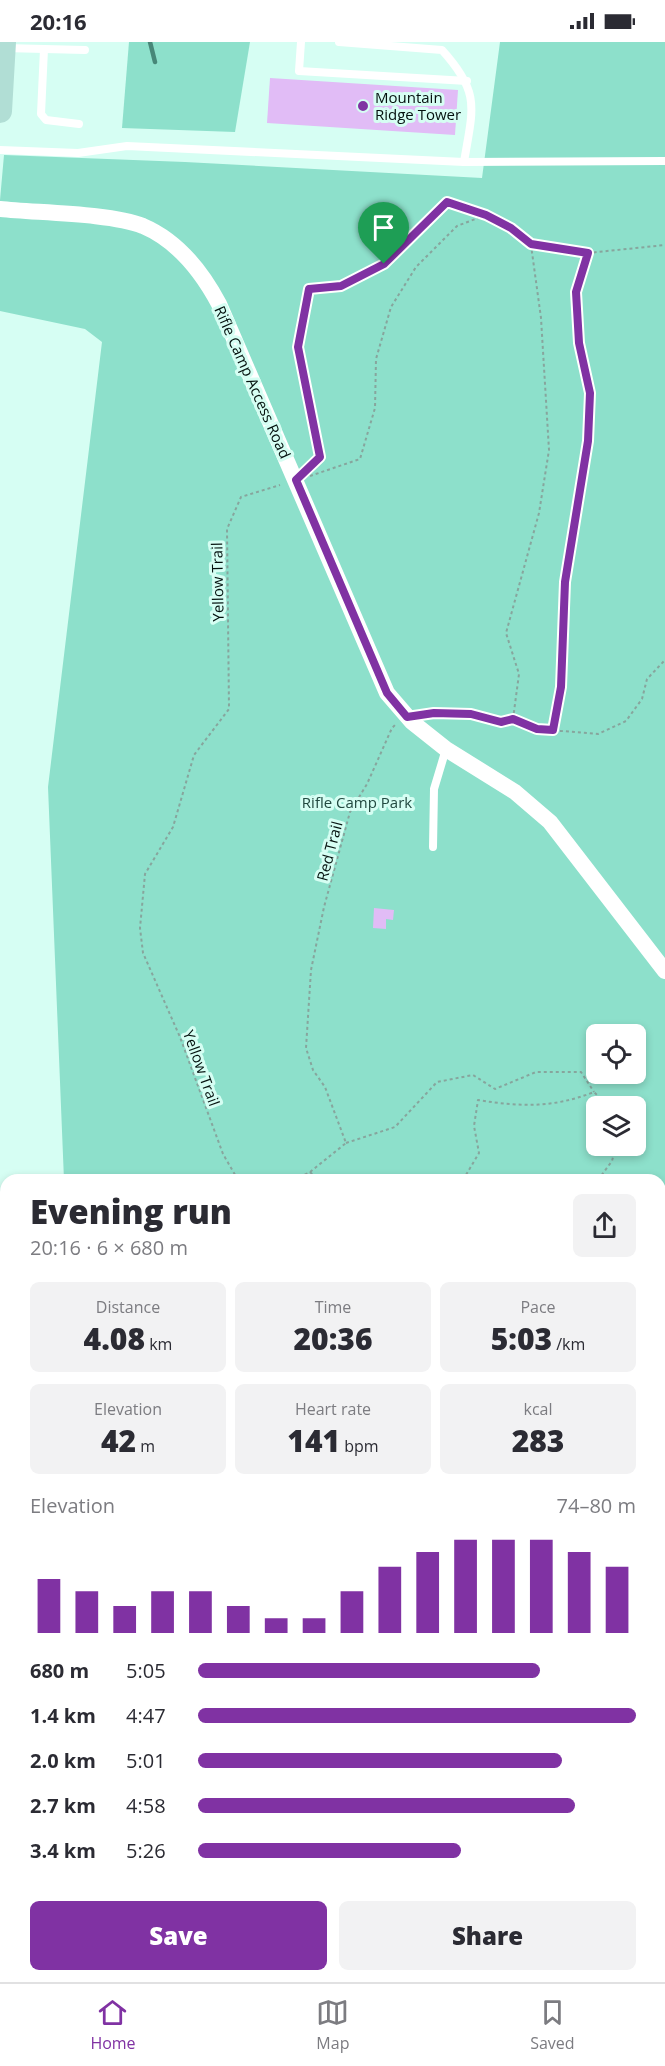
<!DOCTYPE html>
<html lang="en">
<head>
<meta charset="utf-8">
<style>
	:root { --surface:#fff; --page:#f2f2f3; --text:#2b2b33; --muted:#7c7c81; --line:#e1e1e2; --accent:#8032a3 }
	body { margin:0; font-family:"Open Sans",sans-serif; background:var(--page); color:var(--text); height:100vh; display:flex; flex-direction:column; font-size:22px; white-space:nowrap }
	* { box-sizing:border-box; margin:0 }
	p { font-size:20px; color:var(--muted) }
	.icon { flex:none; width:33px; height:33px; fill:none; stroke:currentColor; stroke-width:2; stroke-linecap:round; stroke-linejoin:round }
	.map { position:relative; flex:1; overflow:hidden }
	.details { position:absolute; left:0px; top:1132px; width:666px; height:808px; display:flex; flex-direction:column; background:var(--surface); border-radius:18px 18px 0 0; box-shadow:0 3px 9px #0003 }
	.details>* { flex:none }
	.controls { position:absolute; left:586px; top:982px; display:grid; gap:12px }
	.controls a { display:grid; place-items:center; width:60px; height:60px; border-radius:9px; background:var(--surface); box-shadow:0 3px 9px #0003; font-size:30px }
	.pin { position:absolute; display:grid; place-items:center; width:51px; height:51px; color:#fff; margin:-62px -26px; border-radius:50% 50% 50% 0; rotate:-45deg; box-shadow:0 0 6px #0007 }
	.pin .icon { rotate:45deg }
	.round { display:grid; place-items:center; flex:none; width:63px; height:63px; border-radius:9px; background:var(--page) }
	.overview { display:flex; align-items:center; justify-content:space-between; height:102px; padding:0 30px }
	h1 { font-size:33px; font-weight:800; line-height:45px }
	.metrics { display:grid; grid-template-columns:repeat(3,1fr); gap:9px; height:102px; padding:6px 30px }
	.metrics div { display:grid; align-content:center; border-radius:9px; background:var(--page); text-align:center }
	.metrics b { font-size:30px; font-weight:800 }
	.metrics small { font-size:16px; font-weight:400 }
	.metrics p { font-size:16px }
	.chart { height:168px; padding:12px 30px }
	.chart p { display:flex; justify-content:space-between }
	.chart svg { width:100%; height:108px; margin-top:6px; stroke:var(--accent); stroke-width:6 }
	.action { display:flex; gap:12px; margin-top:auto; padding:12px 30px }
	.action a { flex:1; height:69px; border-radius:9px; background:var(--accent); color:#fff; font-size:24px; font-weight:800; line-height:69px; text-align:center }
	.action a+a { background:var(--page); color:var(--text) }
	ul { padding:0 30px; list-style:none; font-size:20px }
	li { display:grid; grid-template-columns:96px 72px 1fr; align-items:center; height:45px }
	li i { height:15px; border-radius:8px; background:var(--accent) }
	.status { display:flex; justify-content:space-between; align-items:center; height:42px; padding:0 30px; background:var(--surface); direction:ltr }
	.status svg { height:16px; fill:currentColor }
	.dock { display:flex; justify-content:space-around; align-items:center; height:84px; border-top:2px solid var(--line); background:var(--surface); font-size:16px; color:var(--muted) }
	.dock a { display:grid; justify-items:center; gap:3px }
	.dock .on { color:var(--accent) }
	.map>svg:first-child { display:block }
</style>
</head>
<body>
<div class="status"><b>20:16</b><svg viewBox="0 0 49 12"><path d="M0 12V9h3v3zM5 12V6h3v6zM10 12V3h3v9zM15 12V0h3v12zM26 1h20v11H26zM47 4h2v5h-2z"/></svg></div>
<div class="map">
<svg width="665" height="1940" viewBox="0 0 665 1940">
	<rect width="100%" height="100%" fill="#d6fef3"/>
	<g fill="#8de0cb" fill-rule="evenodd">
		<path d="M129,0H250L235,90L122,86Z"/>
		<path d="M500,0H665V1940H52V1935H660V1138H64L48,745L102,300L85,287L0,269V158L4,113L185,120L482,136ZM597,993H636V1032H597ZM597,1065H636V1104H597Z"/>
	</g>
	<path fill="#64b9a5" stroke="#478778" stroke-width="1.5" d="M100,1935H458L455,1940H100Z"/>
	<g fill="none" stroke-linecap="round" stroke-linejoin="round">
		<path stroke="#478778" stroke-width="4.5" d="M150,0L155,20"/>
	</g>
	<g fill="#e1bcf6">
		<path d="M270,36L458,48L455,93L267,81Z"/>
		<path d="M374,866L394,868L393,878L386,877V887L373,886Z"/>
	</g>
	<g fill="none" stroke-linecap="round" stroke-linejoin="round">
		<g stroke="#87a59d" stroke-width="2" stroke-dasharray="3 3" stroke-linecap="butt">
			<path d="M307,427L320,415L298,305L309,247L341,244L384,222L447,160L486,173L511,186L531,202L588,211L665,203"/>
			<path d="M310,434L360,417L375,366L376,317L391,265L416,225L457,184L486,173"/>
			<path d="M425,672H471L501,679L513,677L537,687L598,692L626,679L642,657L647,637L665,618"/>
			<path d="M513,677L519,632L506,591L539,471L549,408L541,276L531,203"/>
			<path d="M553,688L561,645L565,540L588,399L590,351L579,301L576,250L588,211"/>
			<path d="M346,1101L395,1085L437,1040L473,1033L495,1047L536,1030H581L594,1050"/>
			<path d="M310,1130L318,1138"/>
			<path d="M238,1138L223,1112L180,995L143,911L140,886L145,832L173,785L194,713L229,667L227,487L241,455L280,443"/>
			<path d="M294,1138L310,1130L346,1101L325,1045L313,1028L306,1006L311,928L324,865L350,770L367,742L392,686L395,683"/>
			<path d="M463,1138L479,1111L474,1084L478,1058C521,1065 553,1066 594,1050L609,1065"/>
			<path d="M598,1138L612,1119L616,1104"/>
			<path d="M660,1344L665,1347"/>
		</g>
		<g stroke="#fff" stroke-width="8">
			<path d="M301,0L299,29L467,39"/>
			<path d="M339,0L442,8C481,51 473,66 464,120"/>
			<path d="M4,6L85,8"/>
			<path d="M44,7L41,72L46,78L79,82"/>
			<path d="M0,108L78,111L127,104L464,120L665,119"/>
			<path d="M433,805L434,747L446,707"/>
		</g>
		<g stroke="#fff" stroke-width="16">
			<path d="M0,167C37,171 110,171 143,184C178,199 202,230 219,262L387,651L412,680L446,707L515,750L550,780L665,929"/>
			<path d="M0,1502H6"/>
		</g>
		<g stroke="#b1ded5" stroke-width="24">
			<path d="M0,69L4,0"/>
			<path d="M0,1370L6,1386"/>
			<path d="M25,1940V1935"/>
		</g>
	</g>
	<g fill="none" stroke-linecap="round" stroke-linejoin="round">
		<defs>
			<path id="route" d="M447,160L486,173L511,186L531,202L588,211L576,250L579,301L590,351L588,399L565,540L561,645L553,688L537,687L513,677L501,680L471,672L434,671L407,675L387,651L296,438L320,415L298,305L309,247L341,244L384,222Z"/>
		</defs>
		<use href="#route" stroke="#fff" stroke-width="12"/>
		<use href="#route" stroke="#8032a3" stroke-width="8"/>
	</g>
	<circle fill="#8032a3" stroke="#d6fef3" stroke-width="2" cx="363" cy="64" r="6"/>
	<g text-anchor="middle" dominant-baseline="central" stroke-width="6" stroke-linejoin="round" paint-order="stroke">
		<g font-size="15" fill="#04110e" stroke="#d6fef3" text-anchor="start">
			<text x="375" y="55">Mountain<tspan x="375" dy="17">Ridge Tower</tspan></text>
		</g>
		<g font-size="15" fill="#04110e" stroke="#d6fef3">
			<text transform="translate(253 340) rotate(66)">Rifle Camp Access Road</text>
			<text transform="translate(217 540) rotate(-91)">Yellow Trail</text>
			<text transform="translate(329 809) rotate(-75)">Red Trail</text>
			<text transform="translate(202 1026) rotate(70)">Yellow Trail</text>
		</g>
		<g font-size="15" fill="#224940" stroke="#d6fef3">
			<text x="357" y="760">Rifle Camp Park</text>
		</g>
	</g>
</svg>
<div class="controls">
<a><svg class="icon" aria-label="locate" viewBox="0 0 24 24"><circle cx="12" cy="12" r="6"/><path d="M12 2v4M12 18v4M2 12h4M18 12h4"/></svg></a>
<a><svg class="icon" aria-label="layers" viewBox="0 0 24 24"><path d="M12 4l9 5-9 5-9-5zM3 14l9 5 9-5"/></svg></a>
</div>
<div class="pin" style="left:384px;top:222px;background:#1e9e55"><svg class="icon" aria-label="arrive" viewBox="0 0 24 24"><path d="M6 21V4h12l-3 4 3 4H6"/></svg></div>
<section class="details">
<div class="overview"><div><h1>Evening run</h1><p>20:16 · 6 × 680 m</p></div><a class="round"><svg class="icon" aria-label="share" viewBox="0 0 24 24"><path d="M12 15V3M7 8l5-5 5 5M5 13v7h14v-7"/></svg></a></div>
<div class="metrics">
<div><p>Distance</p><b>4.08<small> km</small></b></div>
<div><p>Time</p><b>20:36</b></div>
<div><p>Pace</p><b>5:03<small> /km</small></b></div>
</div>
<div class="metrics">
<div><p>Elevation</p><b>42<small> m</small></b></div>
<div><p>Heart rate</p><b>141<small> bpm</small></b></div>
<div><p>kcal</p><b>283</b></div>
</div>
<div class="chart"><p><span>Elevation</span>74–80 m</p>
<svg viewBox="0 0 160 44" preserveAspectRatio="none"><path d="M5 44V22M15 44V27M25 44V33M35 44V27M45 44V27M55 44V33M65 44V38M75 44V38M85 44V27M95 44V17M105 44V11M115 44V6M125 44V6M135 44V6M145 44V11M155 44V17"/></svg>
</div>
<ul>
<li><b>680 m</b>5:05<i style="width:78%"></i></li>
<li><b>1.4 km</b>4:47<i style="width:100%"></i></li>
<li><b>2.0 km</b>5:01<i style="width:83%"></i></li>
<li><b>2.7 km</b>4:58<i style="width:86%"></i></li>
<li><b>3.4 km</b>5:26<i style="width:60%"></i></li>
</ul>
<div class="action"><a>Save</a><a>Share</a></div>
</section>
</div>
<nav class="dock">
<a class="on"><svg class="icon" aria-label="home" viewBox="0 0 24 24"><path d="M3 11l9-7 9 7M6 9v11h12V9"/></svg>Home</a>
<a><svg class="icon" aria-label="map" viewBox="0 0 24 24"><path d="M3 6l6-2 6 2 6-2v14l-6 2-6-2-6 2zM9 4v14M15 6v14"/></svg>Map</a>
<a><svg class="icon" aria-label="saved" viewBox="0 0 24 24"><path d="M7 4h10v16l-5-4-5 4z"/></svg>Saved</a>
</nav>
</body>
</html>
